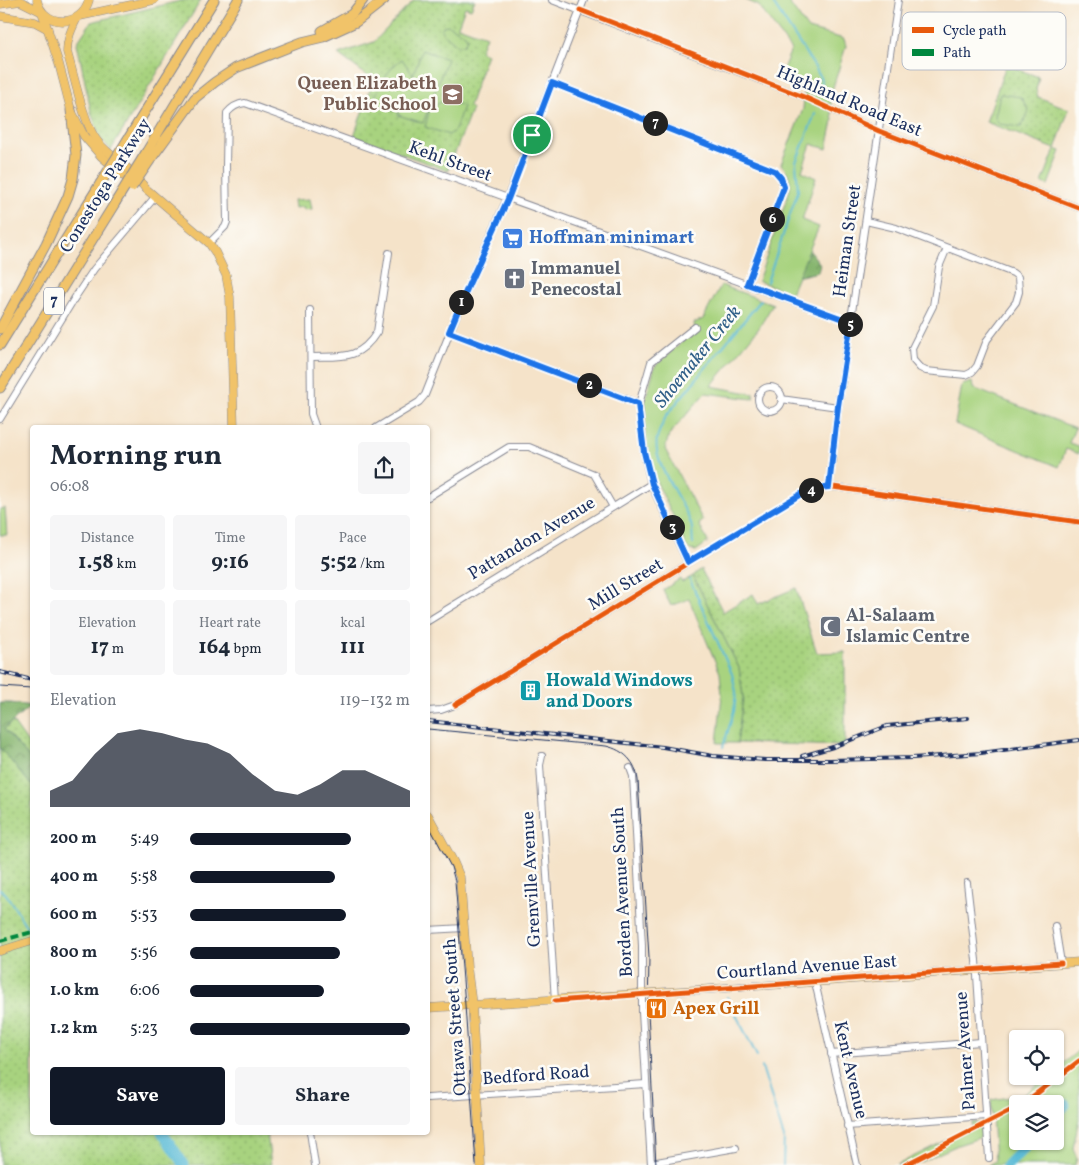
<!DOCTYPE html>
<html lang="en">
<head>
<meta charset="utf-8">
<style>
	:root { --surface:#fff; --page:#f6f6f7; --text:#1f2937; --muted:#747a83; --accent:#111827 }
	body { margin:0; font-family:Vollkorn,serif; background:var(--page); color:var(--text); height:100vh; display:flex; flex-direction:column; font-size:19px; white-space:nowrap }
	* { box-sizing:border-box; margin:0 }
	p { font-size:16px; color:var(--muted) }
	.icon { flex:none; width:28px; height:28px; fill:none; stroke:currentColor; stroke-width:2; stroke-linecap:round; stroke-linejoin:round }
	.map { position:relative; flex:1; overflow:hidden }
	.drawer { position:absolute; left:30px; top:425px; width:400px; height:710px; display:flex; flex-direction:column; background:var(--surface); border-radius:5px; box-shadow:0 1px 4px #0004 }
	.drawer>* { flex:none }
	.buttons { position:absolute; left:1009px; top:1030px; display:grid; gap:10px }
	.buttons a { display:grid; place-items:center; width:55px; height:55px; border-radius:5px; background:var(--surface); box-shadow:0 1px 4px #0004; font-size:25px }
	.pin { position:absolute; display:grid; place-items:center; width:42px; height:42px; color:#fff; margin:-21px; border:2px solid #fff; border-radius:50%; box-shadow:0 1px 5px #0007 }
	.km { position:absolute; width:25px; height:25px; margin:-12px; border-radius:50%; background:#222; color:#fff; font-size:14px; line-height:25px; text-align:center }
	.round { display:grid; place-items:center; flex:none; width:52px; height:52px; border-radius:5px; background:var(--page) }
	.headline { display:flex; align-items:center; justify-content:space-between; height:85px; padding:0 20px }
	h1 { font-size:28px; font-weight:700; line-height:38px }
	.stats { display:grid; grid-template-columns:repeat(3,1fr); gap:8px; height:85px; padding:5px 20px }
	.stats div { display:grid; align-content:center; border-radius:5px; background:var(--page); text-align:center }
	.stats b { font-size:21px; font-weight:700 }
	.stats small { font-size:14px; font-weight:400 }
	.stats p { font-size:14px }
	.chart { height:140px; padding:10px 20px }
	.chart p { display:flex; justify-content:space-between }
	.chart svg { width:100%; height:90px; margin-top:5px; fill:var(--accent); opacity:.7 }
	.cta { display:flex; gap:10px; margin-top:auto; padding:10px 20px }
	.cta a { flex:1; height:58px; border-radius:5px; background:var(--accent); color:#fff; font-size:20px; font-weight:700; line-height:58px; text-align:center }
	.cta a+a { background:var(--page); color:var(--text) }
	ul { padding:0 20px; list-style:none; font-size:16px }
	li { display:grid; grid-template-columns:80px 60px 1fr; align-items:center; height:38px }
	li i { height:12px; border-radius:6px; background:var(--accent) }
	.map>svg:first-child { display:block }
</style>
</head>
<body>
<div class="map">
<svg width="1079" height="1165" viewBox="0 0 1079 1165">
	<defs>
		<pattern id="grass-dots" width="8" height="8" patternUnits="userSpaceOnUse" patternTransform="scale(1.25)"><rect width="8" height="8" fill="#a8d37f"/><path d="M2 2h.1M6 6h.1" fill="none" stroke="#90b570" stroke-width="1.8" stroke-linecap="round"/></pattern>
		<pattern id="forest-crowns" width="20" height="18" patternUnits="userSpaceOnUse" patternTransform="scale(1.25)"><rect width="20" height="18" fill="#86b56e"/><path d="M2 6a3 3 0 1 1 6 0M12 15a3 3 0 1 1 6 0" fill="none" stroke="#6d945e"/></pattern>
	</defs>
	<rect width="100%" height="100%" fill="#fdfcf7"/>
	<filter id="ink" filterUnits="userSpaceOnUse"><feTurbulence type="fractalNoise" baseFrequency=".02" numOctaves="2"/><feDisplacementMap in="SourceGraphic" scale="10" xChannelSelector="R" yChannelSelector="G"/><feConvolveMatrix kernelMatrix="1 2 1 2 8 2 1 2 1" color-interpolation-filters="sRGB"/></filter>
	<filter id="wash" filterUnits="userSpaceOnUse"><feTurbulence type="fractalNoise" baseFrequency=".0096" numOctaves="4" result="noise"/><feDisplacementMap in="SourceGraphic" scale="20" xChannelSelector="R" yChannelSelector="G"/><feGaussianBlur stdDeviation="1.12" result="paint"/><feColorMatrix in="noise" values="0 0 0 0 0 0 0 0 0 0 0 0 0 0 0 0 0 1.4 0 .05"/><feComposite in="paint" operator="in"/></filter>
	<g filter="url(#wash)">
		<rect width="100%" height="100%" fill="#f5e3c9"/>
		<g fill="url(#grass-dots)" stroke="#62816e">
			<path d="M184,0H201L111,150L100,138L91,112L77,43L91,22Z"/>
			<path d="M414,0H475L471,9L465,7L458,26L486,36L480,51L487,54L469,106L472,109L448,171L354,136L373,80L338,54L374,42Z"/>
			<path d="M1006,65L1039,77L1036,89L1038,97L1069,109L1055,149L986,122Z"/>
			<path d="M701,569L723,612L753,594L758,604L796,588L817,653L845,652V746L737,743L743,697L739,668L693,576Z"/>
			<path d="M0,721L13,722L32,749V1132L267,1133L271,1165H0Z"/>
		</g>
		<g fill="url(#forest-crowns)" stroke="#507266">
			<path d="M807,247L820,264L818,272L788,279Z"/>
			<path d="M0,703H11L31,706L4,729L32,761V786L0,748Z"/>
		</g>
		<g fill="#a8d37f" stroke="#62816e" fill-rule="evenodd">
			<path d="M746,0H787L808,29L844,39L846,46L830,97L833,121L827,149L811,144L802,171L816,178L802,220L819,227L791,293L758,281L790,189C791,178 788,172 781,164L803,109L805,87L780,76L791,50L759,6Z"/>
			<path d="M448,25L465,35L467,38L465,43L463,45H457C454,42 442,32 441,30L443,26Z"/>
			<path d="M422,50L447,59L423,123L398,115L399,112L376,105L374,99C381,84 388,68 402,59L413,75Z"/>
			<path d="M1000,94L1021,97L1029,111L1021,127L999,124L995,117Z"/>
			<path d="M445,100L463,106L455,130L449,135L425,127L430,108Z"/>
			<path d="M1055,149L1061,151L1048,185L1042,183Z"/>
			<path d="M310,199L312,209L304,210V207L295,208L294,200Z"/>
			<path d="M721,285L773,304L759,328L711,386L754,394L753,399L705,393L669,435L665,449L703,521L699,524L708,542L696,551L690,550L685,545L681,532L653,475L646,446L643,407L655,366L695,330L694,323L703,319Z"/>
			<path d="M972,382L973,388L1075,428L1069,443L1079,446V454L1066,449L1059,467L955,424L962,385Z"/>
			<path d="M5,508L7,535H0V509Z"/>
			<path d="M693,576L739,668L743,697L737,743H717L722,695L720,673L689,599L671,606L663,590L680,579L682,582Z"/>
			<path d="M1079,1050V1119L1073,1148L1077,1158L1075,1165H988L995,1161L991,1100L1024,1095L1047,1076H1055V1070ZM1018,1104H1055V1141H1018Z"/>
			<path d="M972,1122L980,1123L982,1137L958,1145L914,1165H897L954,1136L971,1129Z"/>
		</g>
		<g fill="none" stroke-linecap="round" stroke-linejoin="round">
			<g stroke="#56b9d5" stroke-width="2">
				<path d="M771,0L816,69L822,81L819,92"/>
				<path d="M767,282L798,191L796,162L815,114"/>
				<path d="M693,544C692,538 693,530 691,524C683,499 652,465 657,438C659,431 663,423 666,416L761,300"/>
				<path d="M690,580L732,674L736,692L734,711L723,747"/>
				<path d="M0,889L6,894L28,929"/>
				<path d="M727,997L757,1056"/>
				<path d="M762,1067L784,1138L783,1165"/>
			</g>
			<g stroke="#56b9d5" stroke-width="11">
				<path d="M1055,1116L1065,1105"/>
				<path d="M162,1132L184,1165"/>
				<path d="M1007,1165L1031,1141"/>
			</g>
		</g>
	</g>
	<g filter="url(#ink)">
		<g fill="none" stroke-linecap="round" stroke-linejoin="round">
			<defs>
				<g id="minor">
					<path d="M552,0L804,97L879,131L1079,208"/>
					<path d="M552,83L775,171L781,178L784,187L747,284"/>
					<path d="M866,221L896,228L1013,273L1018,277L1019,292L1016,302L987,340L977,366L972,372L966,375L926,371L920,368L913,360L912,348L933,306L939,267L947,248"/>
					<path d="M209,243L225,227L227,222L226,166L227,113C232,107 237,104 245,103L851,322"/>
					<path d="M310,310L311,414L316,428"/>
					<path d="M449,332L639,404"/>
					<path d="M311,357C341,356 359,361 377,332L389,253"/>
					<circle cx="770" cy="399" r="12"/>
					<path d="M781,399L838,407"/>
					<path d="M0,419L74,299L94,269L155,197"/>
					<path d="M376,428L419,402L425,395L469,284L507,199L584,0"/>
					<path d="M829,487L838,407L898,0"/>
					<path d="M428,497L509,447H529L594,474L613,507"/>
					<path d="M688,563L651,484L644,452L639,404L651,362L695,327"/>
					<path d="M428,621L651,484"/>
					<path d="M428,711L441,710L455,705L801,494L818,488L833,487L1079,522"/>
					<path d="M542,756L540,765L555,1001"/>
					<path d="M630,768L633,776L642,946V1012L651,1165"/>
					<path d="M967,883L976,960L989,1158"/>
					<path d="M1055,926L1061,963"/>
					<path d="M428,930L464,928"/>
					<path d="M815,982L857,1165"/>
					<path d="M831,1054L981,1042"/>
					<path d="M428,1098L646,1084"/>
					<path d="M847,1126L986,1116"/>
					<path d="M310,1132L315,1165"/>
					<path d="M651,1163L736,1148"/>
				</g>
				<g id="major">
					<path d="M37,0C43,28 82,28 89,0"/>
					<path d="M0,4L20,1L40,11"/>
					<path d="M42,12L59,64L71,110L84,136L101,156L132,183"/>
					<path d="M0,16L35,22L48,29"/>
					<path d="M80,16L154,0"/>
					<path d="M77,18C71,30 67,39 67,52C74,75 84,126 98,142C112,159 134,169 145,188L209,243L215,252L226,275L230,297L234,428"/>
					<path d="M428,815L454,863L460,877L467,966L472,1005L481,1165"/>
					<path d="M0,951L32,941"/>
					<path d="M428,1008L815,982L1079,962"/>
				</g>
				<g id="highway">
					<path d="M322,31L352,14L363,0"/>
					<path d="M128,139L214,0"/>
					<path d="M147,151L238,0"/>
					<path d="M153,156L195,98L215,82L236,68L302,42L323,37L356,22L384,0"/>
					<path d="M0,329L46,244L68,196L73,179L76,155L71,110"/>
					<path d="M0,345L100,184"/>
					<path d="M0,388L115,203"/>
				</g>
			</defs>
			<use href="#minor" stroke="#888994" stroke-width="8"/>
			<use href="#major" stroke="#888994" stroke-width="9"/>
			<use href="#highway" stroke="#888994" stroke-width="11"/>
			<use href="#minor" stroke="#fff" stroke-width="6"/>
			<use href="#major" stroke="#f1c369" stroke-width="8"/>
			<use href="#highway" stroke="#f1c369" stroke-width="9"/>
			<g stroke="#1b2f5e" stroke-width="1">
				<path d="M0,687L32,689"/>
				<path d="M428,729L606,746C624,750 636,762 638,780L649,957L648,1012L656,1165"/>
				<path d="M428,824L451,867L455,881L465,1005L476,1165"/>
			</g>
			<defs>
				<g id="rail">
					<path d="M0,672L32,680"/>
					<path d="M428,721L663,747L713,756L765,760H830L913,758L981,753L1079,740"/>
					<path d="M802,756L833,747L887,726L968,718"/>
				</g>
			</defs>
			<use href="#rail" stroke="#1b2f5e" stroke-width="4"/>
			<use href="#rail" stroke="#fdfcf7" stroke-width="2" stroke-dasharray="5.5" stroke-linecap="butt"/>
			<defs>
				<g id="highway-bridge">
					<path d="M100,184L128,139"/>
					<path d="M132,187L153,156"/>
					<path d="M115,203L147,151"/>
				</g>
			</defs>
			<use href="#highway-bridge" stroke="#888994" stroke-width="11" stroke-linecap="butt"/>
			<use href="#highway-bridge" stroke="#f1c369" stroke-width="9"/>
			<path stroke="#00873e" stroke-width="4" stroke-dasharray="8 4" stroke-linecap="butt" d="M0,941L32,932"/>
			<defs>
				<g id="cycleway">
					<path d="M580,10L804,97L879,131L1079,208"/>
					<path d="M455,705L801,494L818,488L833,487L1079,522"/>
					<path d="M555,1001L1061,963"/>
					<path d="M1023,1104L1079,1061"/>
					<path d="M905,1165L1018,1107"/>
				</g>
			</defs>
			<use href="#cycleway" stroke="#fdfcf7" stroke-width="8"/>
			<use href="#cycleway" stroke="#e8590c" stroke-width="5"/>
		</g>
	</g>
	<g fill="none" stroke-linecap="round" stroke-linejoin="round" filter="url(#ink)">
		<defs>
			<path id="route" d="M552,83L775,171L781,178L784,187L747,284L851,322L838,406L829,487L818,488L801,494L688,562L652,484L644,452L638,404L449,332L469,284L508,199Z"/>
		</defs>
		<use href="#route" stroke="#fff" stroke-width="10"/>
		<use href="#route" stroke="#1a73e8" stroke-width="6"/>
	</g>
	<defs>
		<symbol id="school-square" viewBox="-11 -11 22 22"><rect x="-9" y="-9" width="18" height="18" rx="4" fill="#8d6e63" stroke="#fdfcf7"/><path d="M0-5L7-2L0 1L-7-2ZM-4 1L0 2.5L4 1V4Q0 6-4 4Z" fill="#fff"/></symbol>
		<symbol id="supermarket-square" viewBox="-11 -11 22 22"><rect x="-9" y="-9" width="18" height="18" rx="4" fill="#3f7fe0" stroke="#fdfcf7"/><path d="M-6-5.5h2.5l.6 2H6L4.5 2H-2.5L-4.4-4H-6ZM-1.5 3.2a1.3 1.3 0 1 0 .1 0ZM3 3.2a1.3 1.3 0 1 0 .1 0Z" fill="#fff"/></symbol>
		<symbol id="church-square" viewBox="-11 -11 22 22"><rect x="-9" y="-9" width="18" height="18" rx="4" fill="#6b7280" stroke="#fdfcf7"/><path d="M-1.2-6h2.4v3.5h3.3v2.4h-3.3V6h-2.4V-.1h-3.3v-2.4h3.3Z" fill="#fff"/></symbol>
		<symbol id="mosque-square" viewBox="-11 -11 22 22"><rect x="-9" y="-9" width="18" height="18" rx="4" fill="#6b7280" stroke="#fdfcf7"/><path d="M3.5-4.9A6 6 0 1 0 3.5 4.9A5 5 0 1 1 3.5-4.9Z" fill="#fff"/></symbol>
		<symbol id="building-square" viewBox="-11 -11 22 22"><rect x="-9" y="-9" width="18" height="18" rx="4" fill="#0f9aa8" stroke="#fdfcf7"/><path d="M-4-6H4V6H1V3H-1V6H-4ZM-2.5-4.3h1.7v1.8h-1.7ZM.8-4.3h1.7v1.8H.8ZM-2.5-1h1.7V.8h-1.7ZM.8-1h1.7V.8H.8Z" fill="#fff"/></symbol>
		<symbol id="restaurant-square" viewBox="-11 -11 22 22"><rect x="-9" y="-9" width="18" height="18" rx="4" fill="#e8710a" stroke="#fdfcf7"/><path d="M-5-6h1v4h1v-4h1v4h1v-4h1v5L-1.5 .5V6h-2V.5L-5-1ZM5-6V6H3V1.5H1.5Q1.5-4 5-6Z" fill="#fff"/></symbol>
	</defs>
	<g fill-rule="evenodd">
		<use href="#school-square" x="440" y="82" width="25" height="25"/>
		<use href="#supermarket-square" x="500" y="226" width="25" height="25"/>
		<use href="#church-square" x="502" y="266" width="25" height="25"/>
		<use href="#mosque-square" x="818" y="614" width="25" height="25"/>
		<use href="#building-square" x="518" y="678" width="25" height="25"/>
		<use href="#restaurant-square" x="644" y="996" width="25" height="25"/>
	</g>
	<g text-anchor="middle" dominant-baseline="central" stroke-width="5" stroke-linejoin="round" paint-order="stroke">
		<rect fill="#fdfcf7" stroke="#5f6c8c" stroke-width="1" x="44" y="287.5" width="20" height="27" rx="4"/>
		<g font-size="16" font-weight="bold" fill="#1b2f5e">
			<text x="54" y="301">7</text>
		</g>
		<g font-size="18" font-weight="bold" fill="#785e54" stroke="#fdfcf7" text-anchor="end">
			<text x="437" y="84">Queen Elizabeth<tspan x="437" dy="21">Public School</tspan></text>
		</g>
		<g font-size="18" fill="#1b2f5e" stroke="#fdfcf7">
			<text transform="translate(849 102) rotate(23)">Highland Road East</text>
			<text transform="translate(450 162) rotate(20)">Kehl Street</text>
			<text transform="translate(106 186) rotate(-58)">Conestoga Parkway</text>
			<text transform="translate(848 241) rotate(-82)">Heiman Street</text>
			<text transform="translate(532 539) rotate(-31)">Pattandon Avenue</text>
			<text transform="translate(626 585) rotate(-31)">Mill Street</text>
			<text transform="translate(532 879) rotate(-93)">Grenville Avenue</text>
			<text transform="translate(623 892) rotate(-93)">Borden Avenue South</text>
			<text transform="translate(807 968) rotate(-4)">Courtland Avenue East</text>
			<text transform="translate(456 1017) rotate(-94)">Ottawa Street South</text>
			<text transform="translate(966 1051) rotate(-94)">Palmer Avenue</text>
			<text transform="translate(850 1070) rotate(77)">Kent Avenue</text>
			<text transform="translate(536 1076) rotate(-4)">Bedford Road</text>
		</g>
		<g font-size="18" font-weight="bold" fill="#366cbe" stroke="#fdfcf7" text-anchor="start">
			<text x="529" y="238">Hoffman minimart</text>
		</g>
		<g font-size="18" font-weight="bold" fill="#5b616d" stroke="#fdfcf7" text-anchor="start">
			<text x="531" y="269">Immanuel<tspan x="531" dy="21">Penecostal</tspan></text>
			<text x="846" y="616">Al-Salaam<tspan x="846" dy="21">Islamic Centre</tspan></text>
		</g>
		<g font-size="18" font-weight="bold" fill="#0d838f" stroke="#fdfcf7" text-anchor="start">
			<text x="546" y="681">Howald Windows<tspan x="546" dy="21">and Doors</tspan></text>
		</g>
		<g font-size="18" font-weight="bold" fill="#c56008" stroke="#fdfcf7" text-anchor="start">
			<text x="673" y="1009">Apex Grill</text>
		</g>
		<g font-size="19" font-style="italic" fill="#305f88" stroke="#fdfcf7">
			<text transform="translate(698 357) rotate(-51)">Shoemaker Creek</text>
		</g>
	</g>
	<rect x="902" y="12" width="164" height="58" rx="8" fill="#fdfcf7" stroke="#b9bec9" stroke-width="1"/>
	<rect x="912" y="27" width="22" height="6" fill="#e8590c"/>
	<rect x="912" y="49" width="22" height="7" fill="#00873e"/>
	<g font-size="14" fill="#1b2f5e">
		<text x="943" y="35">Cycle path</text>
		<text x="943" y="57">Path</text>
	</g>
</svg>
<div class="buttons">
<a><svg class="icon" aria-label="locate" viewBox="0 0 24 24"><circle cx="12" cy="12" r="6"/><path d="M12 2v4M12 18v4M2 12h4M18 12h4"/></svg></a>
<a><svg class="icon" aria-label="layers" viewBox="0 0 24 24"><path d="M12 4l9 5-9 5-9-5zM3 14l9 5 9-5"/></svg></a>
</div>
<div class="pin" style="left:532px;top:135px;background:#1e9e55"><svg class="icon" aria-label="arrive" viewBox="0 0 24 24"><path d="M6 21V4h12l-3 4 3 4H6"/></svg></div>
<b class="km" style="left:461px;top:302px">1</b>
<b class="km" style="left:589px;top:385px">2</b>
<b class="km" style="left:672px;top:527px">3</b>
<b class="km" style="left:811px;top:490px">4</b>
<b class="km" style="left:850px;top:324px">5</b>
<b class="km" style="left:772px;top:219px">6</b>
<b class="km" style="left:655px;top:123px">7</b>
<section class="drawer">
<div class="headline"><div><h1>Morning run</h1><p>06:08</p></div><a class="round"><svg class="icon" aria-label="share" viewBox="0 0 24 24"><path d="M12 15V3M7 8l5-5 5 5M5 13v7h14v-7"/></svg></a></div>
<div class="stats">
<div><p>Distance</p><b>1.58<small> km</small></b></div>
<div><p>Time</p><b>9:16</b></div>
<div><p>Pace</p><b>5:52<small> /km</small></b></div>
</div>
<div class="stats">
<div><p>Elevation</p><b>17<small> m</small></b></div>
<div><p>Heart rate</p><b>164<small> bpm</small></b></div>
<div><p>kcal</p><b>111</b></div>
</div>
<div class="chart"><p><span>Elevation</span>119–132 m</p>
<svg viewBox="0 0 160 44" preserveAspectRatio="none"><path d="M0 44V36L10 31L20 18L30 8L40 6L50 8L60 11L70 13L80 18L90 28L100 36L110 38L120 33L130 26L140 26L150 31L160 36V44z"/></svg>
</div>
<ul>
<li><b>200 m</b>5:49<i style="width:73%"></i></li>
<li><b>400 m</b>5:58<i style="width:66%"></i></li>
<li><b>600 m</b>5:53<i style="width:71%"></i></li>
<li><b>800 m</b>5:56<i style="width:68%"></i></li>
<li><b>1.0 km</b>6:06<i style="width:61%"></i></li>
<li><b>1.2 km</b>5:23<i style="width:100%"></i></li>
</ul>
<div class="cta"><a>Save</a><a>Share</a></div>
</section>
</div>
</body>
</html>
